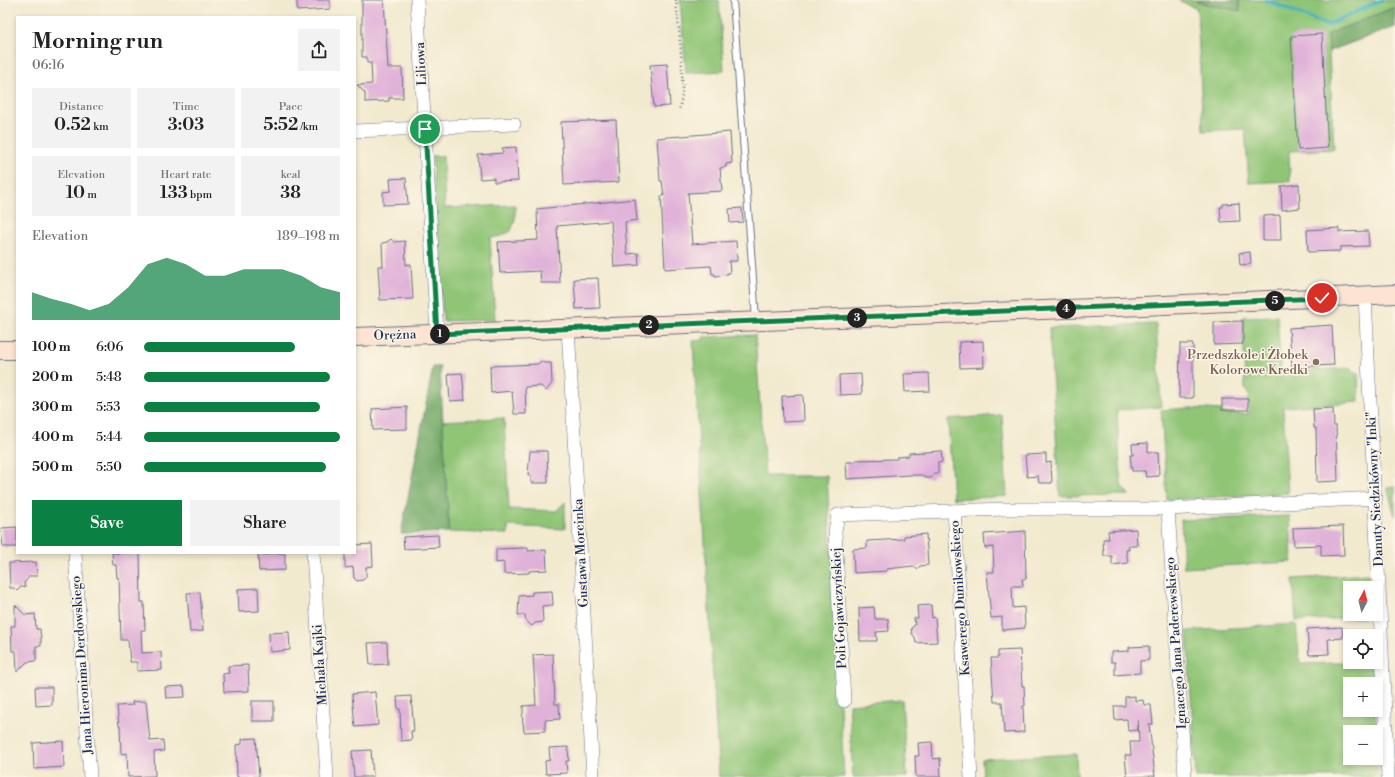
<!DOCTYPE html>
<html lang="en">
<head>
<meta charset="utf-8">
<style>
	:root { --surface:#fff; --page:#f2f2f2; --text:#222; --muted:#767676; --accent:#0b8043 }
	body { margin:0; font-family:"Libre Bodoni",serif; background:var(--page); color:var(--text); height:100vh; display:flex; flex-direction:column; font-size:15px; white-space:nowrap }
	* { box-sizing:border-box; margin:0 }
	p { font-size:13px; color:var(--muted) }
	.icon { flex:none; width:22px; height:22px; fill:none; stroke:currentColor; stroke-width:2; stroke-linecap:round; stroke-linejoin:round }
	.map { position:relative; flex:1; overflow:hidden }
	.details { position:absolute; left:16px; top:16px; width:340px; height:538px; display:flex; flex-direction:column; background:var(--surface); border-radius:0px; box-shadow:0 2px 6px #0003 }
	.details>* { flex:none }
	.needle { width:26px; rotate:7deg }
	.controls { position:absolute; left:1343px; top:581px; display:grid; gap:8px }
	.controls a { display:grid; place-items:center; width:40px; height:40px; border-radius:0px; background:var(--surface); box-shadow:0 2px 6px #0003; font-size:20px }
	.pin { position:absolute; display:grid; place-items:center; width:34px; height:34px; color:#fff; margin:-17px; border:2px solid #fff; border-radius:50%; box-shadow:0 1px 4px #0007 }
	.km { position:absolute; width:20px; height:20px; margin:-10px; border-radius:50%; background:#222; color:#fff; font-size:11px; line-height:20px; text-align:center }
	.round { display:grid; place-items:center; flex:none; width:42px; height:42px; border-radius:0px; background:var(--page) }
	.summary { display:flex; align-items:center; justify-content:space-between; height:68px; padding:0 16px }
	h1 { font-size:22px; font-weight:600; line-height:30px }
	.stats { display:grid; grid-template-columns:repeat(3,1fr); gap:6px; height:68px; padding:4px 16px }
	.stats div { display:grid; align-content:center; border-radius:0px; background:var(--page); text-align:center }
	.stats b { font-size:17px; font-weight:600 }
	.stats small { font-size:11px; font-weight:400 }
	.stats p { font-size:11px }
	.chart { height:112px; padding:8px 16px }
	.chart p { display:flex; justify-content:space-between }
	.chart svg { width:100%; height:72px; margin-top:4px; fill:var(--accent); opacity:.7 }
	.action { display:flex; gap:8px; margin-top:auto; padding:8px 16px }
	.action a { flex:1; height:46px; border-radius:0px; background:var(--accent); color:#fff; font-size:16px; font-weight:600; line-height:46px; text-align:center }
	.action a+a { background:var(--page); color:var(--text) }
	ul { padding:0 16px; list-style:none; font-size:13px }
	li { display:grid; grid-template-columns:64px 48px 1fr; align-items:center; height:30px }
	li i { height:10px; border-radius:5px; background:var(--accent) }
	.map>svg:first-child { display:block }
</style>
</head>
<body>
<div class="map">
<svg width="1395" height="777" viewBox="0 0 1395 777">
	<rect width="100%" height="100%" fill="#fcf5e5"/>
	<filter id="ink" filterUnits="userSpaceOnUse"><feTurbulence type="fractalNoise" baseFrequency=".025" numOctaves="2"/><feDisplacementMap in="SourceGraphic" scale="8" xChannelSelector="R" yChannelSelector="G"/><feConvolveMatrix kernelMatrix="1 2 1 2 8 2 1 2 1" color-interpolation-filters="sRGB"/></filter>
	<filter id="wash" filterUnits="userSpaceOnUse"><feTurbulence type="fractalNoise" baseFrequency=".012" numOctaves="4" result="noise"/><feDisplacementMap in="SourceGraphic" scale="16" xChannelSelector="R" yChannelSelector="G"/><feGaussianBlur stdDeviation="0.9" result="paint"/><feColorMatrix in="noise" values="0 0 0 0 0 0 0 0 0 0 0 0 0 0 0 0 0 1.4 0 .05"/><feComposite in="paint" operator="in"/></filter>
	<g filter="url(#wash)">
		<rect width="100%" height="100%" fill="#f2eacf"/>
		<g fill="#90c576" stroke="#567a6a" fill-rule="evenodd">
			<path d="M680,0H719L724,71L686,73Z"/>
			<path d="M1178,0H1197V2L1240,11L1239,0H1395V7L1328,34L1334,149L1289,151L1290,181L1249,183L1245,129L1203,131L1197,9Z"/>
			<path d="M432,156H443L445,208L515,205V219L511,231L501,236L490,238L495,320L443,321Z"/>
			<path d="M1277,316L1281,372L1352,368V370L1358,373L1359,402L1283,407L1288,493L1167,500L1161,410L1190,408L1222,410V414H1248V399L1250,397L1245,389L1243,317Z"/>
			<path d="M1156,324L1161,407L1117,410L1121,485L1129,495L1060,496L1049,328Z"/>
			<path d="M755,335L765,476H827L844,777H719L693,341L704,340L703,337Z"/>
			<path d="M1002,415L1007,496L953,499L948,419Z"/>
			<path d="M504,418L509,509L556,511L565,502V529L508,526V534L449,532L448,507L442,421Z"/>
			<path d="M1395,486V516L1387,487Z"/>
			<path d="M1290,516L1292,562L1184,568L1181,520Z"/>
			<path d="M1368,574L1369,588H1350V614H1370V617L1296,621L1293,579Z"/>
			<path d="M1296,624L1300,664L1373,662L1374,684H1350V710H1375L1379,777H1196L1187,631ZM1350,732H1376V758H1350Z"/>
			<path d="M902,700L907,777H853L849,704Z"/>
			<path d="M1076,754L1077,777H983L982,759Z"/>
		</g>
		<g fill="#74aa67" stroke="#486c62">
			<path d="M1197,0H1239L1240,11L1197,2Z"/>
			<path d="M1395,7V27L1329,51L1328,34Z"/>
			<path d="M433,367H440L449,532L401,534Z"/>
		</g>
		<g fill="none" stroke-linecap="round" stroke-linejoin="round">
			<path stroke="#42b2bc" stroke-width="4" d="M1266,0L1327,25L1382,0"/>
		</g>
		<g id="blocks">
			<g fill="#e1b2d9">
				<path d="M297,0H330V9L297,11Z"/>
				<path d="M362,0H384L388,68H402L403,98H389V101L365,102V93L357,85L372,84L371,63H367V57H362Z"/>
				<path d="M1322,34L1328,148L1298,150L1291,36Z"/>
				<path d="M667,64L670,106L654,107L650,65Z"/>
				<path d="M616,120L619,182L564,185L561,122Z"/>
				<path d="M730,132L732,163L726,164V167L720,168L722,191L688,193L692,244L736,241L737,261H729L730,273H727V275L715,276V274H712L711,266L665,269L661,196H664L662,181H660L657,138Z"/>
				<path d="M516,147L518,181L494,182V178L480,179L478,155L503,153L502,148Z"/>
				<path d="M406,178L408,204L383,205V192L391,191L390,179Z"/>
				<path d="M1299,184L1300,208L1282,210L1281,186Z"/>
				<path d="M635,199L637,220L625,222L627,254L638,253L639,265L614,267L611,221L557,226L560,283H541L540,271L500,273L498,242L538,240L537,209Z"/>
				<path d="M1239,203L1240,221L1221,222L1220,207H1223V204Z"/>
				<path d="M742,208L743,222L730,223L729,209Z"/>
				<path d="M1280,215L1281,240H1263V216Z"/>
				<path d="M1339,228V232L1368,231L1369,246L1340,247V251L1308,252L1307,230Z"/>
				<path d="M391,239L394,242L405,241L406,265L411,264L413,299L380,300L378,266H383L382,243L387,242Z"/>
				<path d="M1250,252L1251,264L1240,265L1239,253Z"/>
				<path d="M598,278L600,308L576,309L574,279Z"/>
				<path d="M1243,321V344L1214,345V322Z"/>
				<path d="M1332,325L1334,365L1292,367L1289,328Z"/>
				<path d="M983,341L984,367L960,368L959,342Z"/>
				<path d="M1180,344H1193V398H1179Z"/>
				<path d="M541,361L544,363H551L552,383L546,391L541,386L525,387L526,414H514L512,391L491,393L490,366L538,364Z"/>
				<path d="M462,373L465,400L450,401L448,374Z"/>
				<path d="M929,373L930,391L905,392L904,374Z"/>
				<path d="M861,374L862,394L840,395L839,375Z"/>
				<path d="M803,395L804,421L783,422L782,396Z"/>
				<rect x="1222" y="399" width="26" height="11"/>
				<path d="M407,407V429L373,430L372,409Z"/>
				<path d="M1333,408L1334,426H1336L1338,481L1317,482L1316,428H1314L1313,409Z"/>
				<path d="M1148,443V452H1158L1159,476L1146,477L1145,471H1132L1130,455H1133L1132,444Z"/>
				<path d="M530,451H547L548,483H531V475H528Z"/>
				<path d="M941,451L942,462L938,463V474H934L931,478H926L922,475H909L847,479L846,462H855V460L897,459V457L909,456V453Z"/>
				<path d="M1046,454V463L1051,462L1052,483H1039L1038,476L1027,477L1025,455Z"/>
				<path d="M1343,526L1344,555L1321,556V545L1294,546L1293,528Z"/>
				<path d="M17,527V547H3L1,528Z"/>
				<path d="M1136,529L1137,546H1128L1129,550H1126L1128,563L1112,565V556H1104L1103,539H1109L1108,531Z"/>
				<path d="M1025,531L1026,579H1022L1023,586H1012L1013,608L1024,607L1025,628L1002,630V617L991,618L987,572H994L993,547L985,548L984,534Z"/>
				<path d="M926,534L928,565L920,566L917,569L913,566L887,569V571L854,573L853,549L867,548V541L904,539V536Z"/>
				<path d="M438,535L439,547L404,549L403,537Z"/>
				<path d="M372,544L373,566L366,567V577L363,580L357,581L354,578L353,567L345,568V553H355V545Z"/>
				<path d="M524,548H528V551L546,550L547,570L529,571V573L504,574V562L496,563V549Z"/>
				<path d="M112,553H140L141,602H144L145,630H141L142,653L161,652L162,670L137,671V662H130L128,640H121L119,578H117L116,565H113Z"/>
				<path d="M269,553H285V570L259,571L258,555H269Z"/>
				<path d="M36,562L37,576H30L24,583L25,587H21L17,591L14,588H10L9,563Z"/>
				<path d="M258,588L259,611L239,612L238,589Z"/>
				<path d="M552,591L553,605L542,606L543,622L535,623L532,626L526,621L525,615H518L519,596L532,595V592Z"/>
				<path d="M200,592L203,631L190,632L187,593Z"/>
				<path d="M15,605L25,615L35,614L36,629H40L41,638V646H36V661L27,662L17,672L16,651H12L11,626H15Z"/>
				<path d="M931,605L932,618L935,617L937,642L916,643L915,637L912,634L911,628L915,625L914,618H918L917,606Z"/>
				<path d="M874,607L875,619H888L889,631L876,632L877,641H860L859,608Z"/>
				<path d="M1342,627L1343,638L1328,639L1329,654L1309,655L1307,629Z"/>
				<path d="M289,632L290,650L270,652L269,633Z"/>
				<path d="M387,642L388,664L370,665L368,643Z"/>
				<path d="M1149,646V660L1140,661V673L1115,675V662H1111V652L1129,651V647Z"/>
				<path d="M1020,650L1022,686H1024L1025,706H1023L1024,732L1004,733L1002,702H994L991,658H998V651Z"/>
				<path d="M553,654L555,704H559L560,719L545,720V731L524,732L522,715L523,714V706L536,705L533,655Z"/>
				<path d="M248,665L249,691L224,692L223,674L229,673L228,666Z"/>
				<path d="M184,686L185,697L166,698L165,687Z"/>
				<path d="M35,687H52V705L36,706Z"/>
				<path d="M375,692L378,725L355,727L352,694Z"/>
				<path d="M411,696L414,731H411L412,740L401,741L400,709H398L397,697Z"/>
				<path d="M1135,696V701L1143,700L1144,705H1151L1153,724H1149L1155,776L1127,777L1125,755H1131L1130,742H1139L1138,720V730L1128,731L1127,719L1115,720L1114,706H1125V697Z"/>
				<path d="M146,701L150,741L163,740L164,751L154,752L155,776L128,777L127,753L121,754L120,726H119L117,706L133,705L132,702Z"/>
				<rect x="252" y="701" width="22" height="20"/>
				<path d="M256,738L259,777H237L236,745L242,744V739Z"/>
				<path d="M63,741L64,767L34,769L33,743Z"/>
				<path d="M932,742L933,759L940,758L941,777H916L915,756H919L918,743Z"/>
				<path d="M568,747L569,761H566L567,773L546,774L545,761L550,760L549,748Z"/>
				<path d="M371,750L373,777H354L352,751Z"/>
			</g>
		</g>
	</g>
	<g filter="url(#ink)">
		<use href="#blocks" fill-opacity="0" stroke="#667086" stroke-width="1"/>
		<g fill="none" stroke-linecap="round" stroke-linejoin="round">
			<defs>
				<path id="lane" d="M733,0L756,320"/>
				<g id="street">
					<path d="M417,0L437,334"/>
					<path d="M355,131L514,124"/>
					<path d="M1365,296L1388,777"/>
					<path d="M568,328L593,777"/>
					<path d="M1168,509L1185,777"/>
					<path d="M954,511L971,777"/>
					<path d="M75,553L90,777"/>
					<path d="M313,553L327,777"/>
					<path d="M844,701L835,531L838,515L1005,509H1168L1376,498"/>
				</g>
				<g id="secondary">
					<path d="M355,337L1143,306L1395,294"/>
					<path d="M0,350H17"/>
				</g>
			</defs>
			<use href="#lane" stroke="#667086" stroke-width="8"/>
			<use href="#street" stroke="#667086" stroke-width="14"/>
			<use href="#secondary" stroke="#667086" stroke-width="20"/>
			<path stroke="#667086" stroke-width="2.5" stroke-dasharray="1 3" stroke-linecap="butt" d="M676,0C678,24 687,90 679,109"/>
			<use href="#lane" stroke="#fff" stroke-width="6"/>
			<use href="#street" stroke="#fff" stroke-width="13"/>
			<use href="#secondary" stroke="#fde4d1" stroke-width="18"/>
		</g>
	</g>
	<g fill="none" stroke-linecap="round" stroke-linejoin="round" filter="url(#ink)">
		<defs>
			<path id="route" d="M425,129L437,334L1322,298"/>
		</defs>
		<use href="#route" stroke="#fff" stroke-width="8"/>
		<use href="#route" stroke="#0b8043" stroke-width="5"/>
	</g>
	<circle fill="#8d6e63" stroke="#fcf5e5" stroke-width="1.5" cx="1316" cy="362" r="4"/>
	<g text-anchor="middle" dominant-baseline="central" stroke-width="3" stroke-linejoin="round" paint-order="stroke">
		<g font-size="13" fill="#1b2f5e" stroke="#fcf5e5">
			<text transform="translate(421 64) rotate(-93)">Liliowa</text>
			<text transform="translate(395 335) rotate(-2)">Orężna</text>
			<text transform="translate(1375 489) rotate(-93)">Danuty Siedzikówny "Inki"</text>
			<text transform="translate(581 553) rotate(-93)">Gustawa Morcinka</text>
			<text transform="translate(960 598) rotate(-94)">Ksawerego Dunikowskiego</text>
			<text transform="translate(839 608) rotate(-93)">Poli Gojawiczyńskiej</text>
			<text transform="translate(1176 643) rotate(-94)">Ignacego Jana Paderewskiego</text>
			<text transform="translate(82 665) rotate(-94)">Jana Hieronima Derdowskiego</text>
			<text transform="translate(320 665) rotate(-94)">Michała Kajki</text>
		</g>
		<g font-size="13" fill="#785e54" stroke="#fcf5e5" text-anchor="end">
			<text x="1308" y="355">Przedszkole i Żłobek<tspan x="1308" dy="15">Kolorowe Kredki</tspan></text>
		</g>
	</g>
</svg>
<div class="controls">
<a><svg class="needle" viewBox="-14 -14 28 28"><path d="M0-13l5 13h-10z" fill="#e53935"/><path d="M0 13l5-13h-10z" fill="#767676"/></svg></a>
<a><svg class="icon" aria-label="locate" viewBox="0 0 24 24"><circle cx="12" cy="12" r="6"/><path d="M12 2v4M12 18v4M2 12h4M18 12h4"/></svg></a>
<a>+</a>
<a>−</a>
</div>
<div class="pin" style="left:425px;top:129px;background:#1e9e55"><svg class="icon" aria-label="arrive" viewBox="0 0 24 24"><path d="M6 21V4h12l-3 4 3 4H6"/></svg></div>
<div class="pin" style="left:1322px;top:298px;background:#d93025"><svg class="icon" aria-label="check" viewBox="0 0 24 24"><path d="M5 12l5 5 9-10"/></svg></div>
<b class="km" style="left:440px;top:334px">1</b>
<b class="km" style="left:649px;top:325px">2</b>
<b class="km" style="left:857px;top:318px">3</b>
<b class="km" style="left:1066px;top:309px">4</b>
<b class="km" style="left:1275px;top:301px">5</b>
<section class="details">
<div class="summary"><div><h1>Morning run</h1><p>06:16</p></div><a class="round"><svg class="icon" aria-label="share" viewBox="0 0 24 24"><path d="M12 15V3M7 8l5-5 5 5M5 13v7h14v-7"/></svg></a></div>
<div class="stats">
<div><p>Distance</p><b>0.52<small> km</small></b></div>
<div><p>Time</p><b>3:03</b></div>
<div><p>Pace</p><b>5:52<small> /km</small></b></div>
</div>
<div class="stats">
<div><p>Elevation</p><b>10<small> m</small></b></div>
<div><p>Heart rate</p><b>133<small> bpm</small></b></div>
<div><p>kcal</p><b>38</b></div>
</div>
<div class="chart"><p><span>Elevation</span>189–198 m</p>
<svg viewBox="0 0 160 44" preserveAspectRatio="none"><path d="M0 44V27L10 31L20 34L30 38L40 34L50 24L60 10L70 6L80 10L90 17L100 17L110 13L120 13L130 13L140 17L150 24L160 27V44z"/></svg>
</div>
<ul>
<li><b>100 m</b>6:06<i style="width:77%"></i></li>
<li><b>200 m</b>5:48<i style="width:95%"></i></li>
<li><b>300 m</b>5:53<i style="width:90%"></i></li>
<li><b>400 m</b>5:44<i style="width:100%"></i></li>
<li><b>500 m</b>5:50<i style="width:93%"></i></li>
</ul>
<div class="action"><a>Save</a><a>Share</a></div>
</section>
</div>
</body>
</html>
